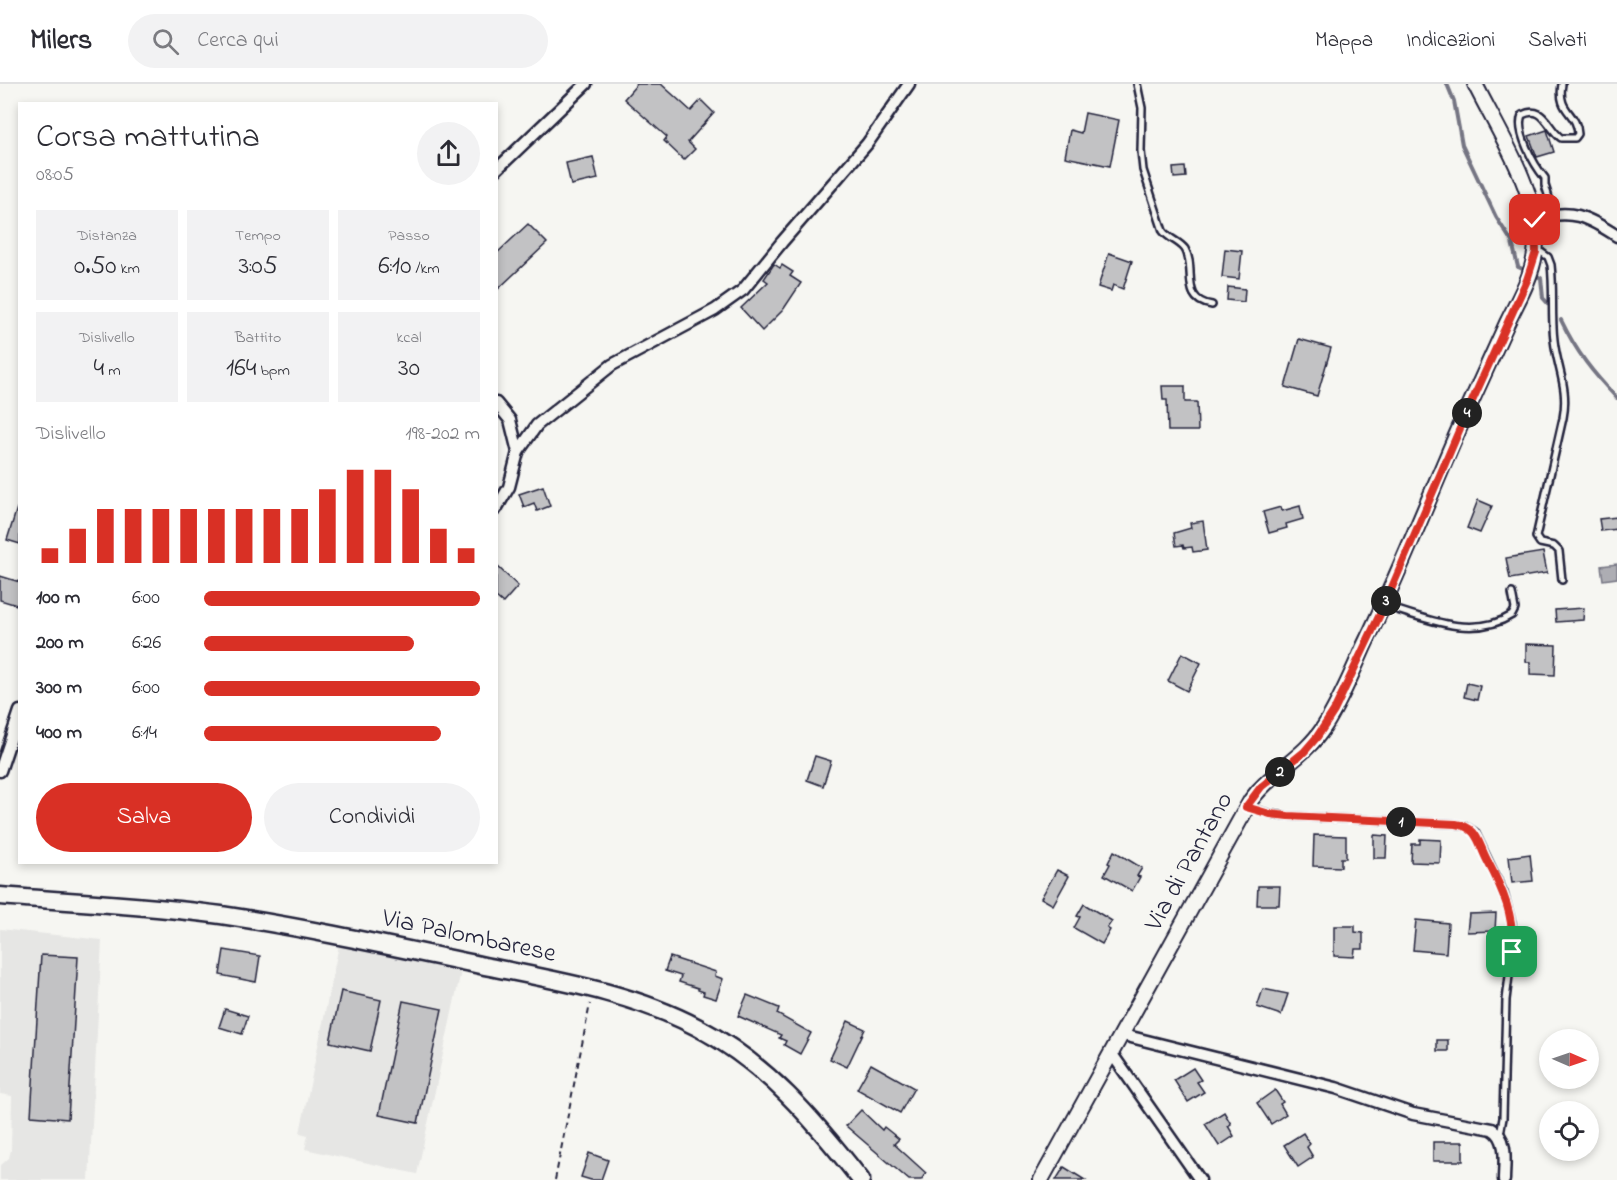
<!DOCTYPE html>
<html lang="it">
<head>
<meta charset="utf-8">
<style>
	:root { --surface:#fff; --page:#f2f2f3; --text:#2b2b33; --muted:#7c7c81; --line:#e1e1e2; --accent:#d93025 }
	body { margin:0; font-family:"Indie Flower",sans-serif; background:var(--page); color:var(--text); height:100vh; display:flex; flex-direction:column; font-size:22px; white-space:nowrap }
	* { box-sizing:border-box; margin:0 }
	p { font-size:20px; color:var(--muted) }
	.icon { flex:none; width:33px; height:33px; fill:none; stroke:currentColor; stroke-width:2; stroke-linecap:round; stroke-linejoin:round }
	.map { position:relative; flex:1; overflow:hidden }
	.drawer { position:absolute; left:18px; top:18px; width:480px; height:762px; display:flex; flex-direction:column; background:var(--surface); border-radius:0px; box-shadow:0 3px 9px #0003 }
	.drawer>* { flex:none }
	.needle { width:39px; rotate:92deg }
	.tools { position:absolute; left:1539px; top:945px; display:grid; gap:12px }
	.tools a { display:grid; place-items:center; width:60px; height:60px; border-radius:50%; background:var(--surface); box-shadow:0 3px 9px #0003; font-size:30px }
	.pin { position:absolute; display:grid; place-items:center; width:51px; height:51px; color:#fff; margin:-26px; border-radius:12px; box-shadow:0 3px 9px #0006 }
	.km { position:absolute; width:30px; height:30px; margin:-15px; border-radius:50%; background:#222; color:#fff; font-size:16px; line-height:30px; text-align:center }
	.round { display:grid; place-items:center; flex:none; width:63px; height:63px; border-radius:32px; background:var(--page) }
	.head { display:flex; align-items:center; justify-content:space-between; height:102px; padding:0 18px }
	h1 { font-size:33px; font-weight:600; line-height:45px }
	.metrics { display:grid; grid-template-columns:repeat(3,1fr); gap:9px; height:102px; padding:6px 18px }
	.metrics div { display:grid; align-content:center; border-radius:0px; background:var(--page); text-align:center }
	.metrics b { font-size:26px; font-weight:600 }
	.metrics small { font-size:16px; font-weight:400 }
	.metrics p { font-size:16px }
	.chart { height:168px; padding:12px 18px }
	.chart p { display:flex; justify-content:space-between }
	.chart svg { width:100%; height:108px; margin-top:6px; stroke:var(--accent); stroke-width:6 }
	.cta { display:flex; gap:12px; margin-top:auto; padding:12px 18px }
	.cta a { flex:1; height:69px; border-radius:36px; background:var(--accent); color:#fff; font-size:24px; font-weight:600; line-height:69px; text-align:center }
	.cta a+a { background:var(--page); color:var(--text) }
	ul { padding:0 18px; list-style:none; font-size:20px }
	li { display:grid; grid-template-columns:96px 72px 1fr; align-items:center; height:45px }
	li i { height:15px; border-radius:8px; background:var(--accent) }
	header { display:flex; align-items:center; gap:36px; box-sizing:border-box; height:84px; padding:0 30px; background:var(--surface); border-bottom:2px solid var(--line) }
	header strong { font-size:28px }
	nav { display:flex; gap:33px; margin-inline-start:auto; font-size:21px }
	.search { width:420px; height:54px; background:var(--page); display:flex; align-items:center; gap:15px; box-sizing:border-box; padding:0 21px; border-radius:33px; color:var(--muted); font-size:22px }
	.map>svg:first-child { display:block }
</style>
</head>
<body>
<header>
<strong>Milers</strong>
<div class="search"><svg class="icon" aria-label="search" viewBox="0 0 24 24"><circle cx="10" cy="10" r="6"/><path d="M15 15l6 6"/></svg>Cerca qui</div>
<nav><a>Mappa</a><a>Indicazioni</a><a>Salvati</a></nav>
</header>
<div class="map">
<svg width="1617" height="1096" viewBox="0 0 1617 1096">
	<rect width="100%" height="100%" fill="#f6f6f2"/>
	<filter id="ink" filterUnits="userSpaceOnUse"><feTurbulence type="fractalNoise" baseFrequency=".0167" numOctaves="2"/><feDisplacementMap in="SourceGraphic" scale="12" xChannelSelector="R" yChannelSelector="G"/><feConvolveMatrix kernelMatrix="1 2 1 2 8 2 1 2 1" color-interpolation-filters="sRGB"/></filter>
	<g filter="url(#ink)">
		<g fill="#e6e6e4">
			<path d="M0,845L102,856L89,1096H0V1082L9,1074L11,1066L12,1012L0,1010Z"/>
			<path d="M339,861L461,887L417,1090L305,1065L308,1051L300,1049Z"/>
		</g>
		<path fill="#adadb3" stroke="#757583" stroke-width="1.5" d="M1617,480V494L1603,496L1601,482Z"/>
		<g fill="none" stroke-linecap="round" stroke-linejoin="round">
			<g stroke="#757583" stroke-width="4">
				<path d="M1447,0L1454,17L1462,61L1496,133L1512,158L1518,183L1525,186"/>
				<path d="M1535,191L1541,194L1543,214L1551,223"/>
				<path d="M1561,236C1577,269 1592,288 1617,314"/>
			</g>
		</g>
		<g fill="#c2c2c4" stroke="#22223b" stroke-width="1.5">
			<path d="M637,0H661L691,27L701,16L714,29L688,58L695,65L684,76L664,57L667,53L624,15Z"/>
			<path d="M1085,29L1119,36L1110,82L1065,73L1070,46L1081,49Z"/>
			<path d="M1547,46L1554,68L1537,73L1529,52Z"/>
			<path d="M593,73L598,95L571,101L566,79Z"/>
			<path d="M1185,83L1186,93L1174,94L1173,84Z"/>
			<path d="M528,140L547,159L496,207V170Z"/>
			<path d="M1225,165L1242,167L1239,195L1222,193Z"/>
			<path d="M1109,169L1132,177L1123,205L1113,201L1111,207L1098,203Z"/>
			<path d="M774,180L780,184L782,181L793,188L790,192L801,199L783,226L762,247L741,224L768,198L764,195Z"/>
			<path d="M1228,203L1245,205L1244,218L1227,216Z"/>
			<path d="M1299,255L1331,264L1317,312L1285,303Z"/>
			<path d="M1162,302H1185V318H1197L1198,347H1168L1167,316H1163Z"/>
			<path d="M543,402L550,422L537,427L534,419L524,423L519,410Z"/>
			<path d="M1478,416L1492,422L1480,449L1467,444Z"/>
			<path d="M1300,422L1303,435L1286,440L1287,444L1269,449L1263,428L1281,423L1282,427Z"/>
			<path d="M17,424H20V460L7,456Z"/>
			<path d="M1617,433V445L1601,447L1599,435Z"/>
			<path d="M1203,437L1207,466L1193,468L1192,463L1184,464L1183,461L1176,462L1174,449L1191,444L1190,439Z"/>
			<path d="M1543,468L1547,489L1510,495L1506,474Z"/>
			<path d="M496,481L518,502L503,519L496,513Z"/>
			<path d="M0,492L20,498V522L0,516Z"/>
			<path d="M1584,524L1583,536L1556,538L1555,526Z"/>
			<path d="M1526,560L1556,561L1555,591L1530,590V578H1526Z"/>
			<path d="M1182,569L1201,579L1187,607L1168,597Z"/>
			<path d="M1467,599L1480,602L1477,616L1464,613Z"/>
			<path d="M815,672L831,677L823,702L807,696Z"/>
			<path d="M1314,751L1346,752V774H1341V783L1313,782Z"/>
			<path d="M1374,751L1387,752L1386,774H1374Z"/>
			<path d="M1420,755L1441,756L1440,779L1411,778L1412,760H1420Z"/>
			<path d="M1114,767L1142,784L1137,792L1140,793L1132,807L1104,791L1110,780L1108,779Z"/>
			<path d="M1530,770L1533,797L1512,799L1509,773Z"/>
			<path d="M1057,786L1069,792L1053,821L1041,814Z"/>
			<path d="M1258,802H1280L1279,821H1257Z"/>
			<path d="M1084,820L1112,837L1107,844L1110,846L1102,860L1074,844L1080,833L1077,832Z"/>
			<path d="M1496,829L1495,847L1467,848L1469,830Z"/>
			<path d="M1416,836L1448,839L1446,869L1413,866Z"/>
			<path d="M1334,842H1355V848L1363,849V865H1355L1354,873L1334,872Z"/>
			<path d="M224,866L260,872L256,898L220,891Z"/>
			<path d="M41,871L78,873L68,1035L31,1032Z"/>
			<path d="M670,873L716,888L715,892L723,895L716,915L703,911L704,908L698,906V904L679,898L681,892L665,887Z"/>
			<path d="M1263,905L1288,910L1281,931L1257,923Z"/>
			<path d="M341,907L381,916L370,967L330,958Z"/>
			<path d="M747,911L779,924L777,930L811,949L800,970L784,961L786,957L779,954L781,951L738,932Z"/>
			<path d="M403,917L442,925L418,1039L379,1031Z"/>
			<path d="M225,925L248,932L242,950L219,943Z"/>
			<path d="M848,937L865,945L847,983L830,975Z"/>
			<rect x="1437" y="956" width="11" height="11"/>
			<path d="M871,980L914,1004L900,1029L857,1005Z"/>
			<path d="M1193,984L1201,996L1197,998L1204,1008L1188,1018L1174,996Z"/>
			<path d="M1275,1006L1283,1018L1280,1020L1286,1030L1271,1040L1257,1019Z"/>
			<path d="M861,1026L882,1046L884,1043L899,1055L894,1060L926,1089L921,1096H909L846,1042Z"/>
			<path d="M1224,1028L1231,1040L1228,1042L1234,1052L1219,1062L1205,1040Z"/>
			<path d="M1303,1049L1310,1060L1307,1063L1313,1073L1298,1083L1284,1061Z"/>
			<rect x="1433" y="1058" width="30" height="19"/>
			<path d="M589,1069L608,1076L601,1096H591L581,1093Z"/>
			<path d="M1064,1083L1085,1096H1056Z"/>
		</g>
		<g fill="none" stroke-linecap="round" stroke-linejoin="round">
			<defs>
				<g id="service">
					<path d="M1137,0L1142,24L1141,67L1143,86L1163,147C1169,155 1179,157 1185,165C1197,185 1179,216 1212,221"/>
					<path d="M1554,130L1545,101V94C1534,81 1515,47 1522,31C1544,20 1547,44 1561,54H1575L1578,50C1577,27 1557,29 1562,0"/>
					<path d="M1537,165L1548,173L1551,181C1554,206 1551,231 1554,256C1557,284 1569,304 1563,334L1536,453L1540,459L1554,462L1559,467L1562,496"/>
					<path d="M1385,522C1424,534 1473,556 1512,531L1515,525L1512,509"/>
					<path d="M1248,723L1271,730L1288,732L1456,740L1467,743L1475,748L1504,809L1512,839L1513,860L1506,916L1503,1034L1500,1050"/>
				</g>
				<g id="minor">
					<path d="M496,86L586,0"/>
					<path d="M1535,136C1570,123 1588,133 1617,152"/>
					<path d="M496,319L510,336L518,368"/>
					<path d="M496,425L509,403L518,368L537,341L612,281L715,226L743,206L782,158L867,60L909,0"/>
					<path d="M0,687L20,627"/>
					<path d="M1123,951L1336,1004L1413,1030L1492,1045C1509,1054 1504,1080 1504,1096"/>
					<path d="M1112,970L1200,1096"/>
				</g>
				<path id="tertiary" d="M1041,1096L1251,716C1272,687 1304,674 1324,643C1340,618 1352,589 1364,562C1400,488 1429,413 1462,338C1477,305 1492,272 1507,239C1520,212 1537,185 1536,154C1536,104 1497,45 1475,0"/>
				<path id="secondary" d="M0,812C73,818 148,821 221,831C308,844 394,863 480,881C553,896 631,908 697,943C766,979 814,1036 861,1096"/>
			</defs>
			<use href="#service" stroke="#22223b" stroke-width="10"/>
			<use href="#minor" stroke="#22223b" stroke-width="15"/>
			<use href="#tertiary" stroke="#22223b" stroke-width="18"/>
			<use href="#secondary" stroke="#22223b" stroke-width="21"/>
			<path stroke="#22223b" stroke-width="2" stroke-dasharray="6 4.5" stroke-linecap="butt" d="M555,1096L590,920"/>
			<use href="#service" stroke="#f6f6f2" stroke-width="5"/>
			<use href="#minor" stroke="#f6f6f2" stroke-width="10"/>
			<use href="#tertiary" stroke="#f6f6f2" stroke-width="14"/>
			<use href="#secondary" stroke="#f6f6f2" stroke-width="16"/>
		</g>
	</g>
	<g fill="none" stroke-linecap="round" stroke-linejoin="round" filter="url(#ink)">
		<defs>
			<path id="route" d="M1512,868C1515,833 1503,806 1487,776C1478,759 1478,743 1456,740L1288,732L1270,730L1246,723L1261,703L1304,668L1317,653L1334,627L1384,522L1464,335L1527,196L1536,168L1535,136"/>
		</defs>
		<use href="#route" stroke="#fff" stroke-width="12"/>
		<use href="#route" stroke="#d93025" stroke-width="8"/>
	</g>
	<g text-anchor="middle" dominant-baseline="central" stroke-width="4.5" stroke-linejoin="round" paint-order="stroke">
		<g font-size="26" fill="#22223b" stroke="#f6f6f2">
			<text transform="translate(1190 778) rotate(-61)">Via di Pantano</text>
			<text transform="translate(469 853) rotate(12)">Via Palombarese</text>
		</g>
	</g>
</svg>
<div class="tools">
<a><svg class="needle" viewBox="-14 -14 28 28"><path d="M0-13l5 13h-10z" fill="#e53935"/><path d="M0 13l5-13h-10z" fill="#7c7c81"/></svg></a>
<a><svg class="icon" aria-label="locate" viewBox="0 0 24 24"><circle cx="12" cy="12" r="6"/><path d="M12 2v4M12 18v4M2 12h4M18 12h4"/></svg></a>
</div>
<div class="pin" style="left:1512px;top:868px;background:#1e9e55"><svg class="icon" aria-label="arrive" viewBox="0 0 24 24"><path d="M6 21V4h12l-3 4 3 4H6"/></svg></div>
<div class="pin" style="left:1535px;top:136px;background:#d93025"><svg class="icon" aria-label="check" viewBox="0 0 24 24"><path d="M5 12l5 5 9-10"/></svg></div>
<b class="km" style="left:1401px;top:738px">1</b>
<b class="km" style="left:1280px;top:688px">2</b>
<b class="km" style="left:1386px;top:517px">3</b>
<b class="km" style="left:1467px;top:329px">4</b>
<section class="drawer">
<div class="head"><div><h1>Corsa mattutina</h1><p>08:05</p></div><a class="round"><svg class="icon" aria-label="share" viewBox="0 0 24 24"><path d="M12 15V3M7 8l5-5 5 5M5 13v7h14v-7"/></svg></a></div>
<div class="metrics">
<div><p>Distanza</p><b>0.50<small> km</small></b></div>
<div><p>Tempo</p><b>3:05</b></div>
<div><p>Passo</p><b>6:10<small> /km</small></b></div>
</div>
<div class="metrics">
<div><p>Dislivello</p><b>4<small> m</small></b></div>
<div><p>Battito</p><b>164<small> bpm</small></b></div>
<div><p>kcal</p><b>30</b></div>
</div>
<div class="chart"><p><span>Dislivello</span>198–202 m</p>
<svg viewBox="0 0 160 44" preserveAspectRatio="none"><path d="M5 44V38M15 44V30M25 44V22M35 44V22M45 44V22M55 44V22M65 44V22M75 44V22M85 44V22M95 44V22M105 44V14M115 44V6M125 44V6M135 44V14M145 44V30M155 44V38"/></svg>
</div>
<ul>
<li><b>100 m</b>6:00<i style="width:100%"></i></li>
<li><b>200 m</b>6:26<i style="width:76%"></i></li>
<li><b>300 m</b>6:00<i style="width:100%"></i></li>
<li><b>400 m</b>6:14<i style="width:86%"></i></li>
</ul>
<div class="cta"><a>Salva</a><a>Condividi</a></div>
</section>
</div>
</body>
</html>
